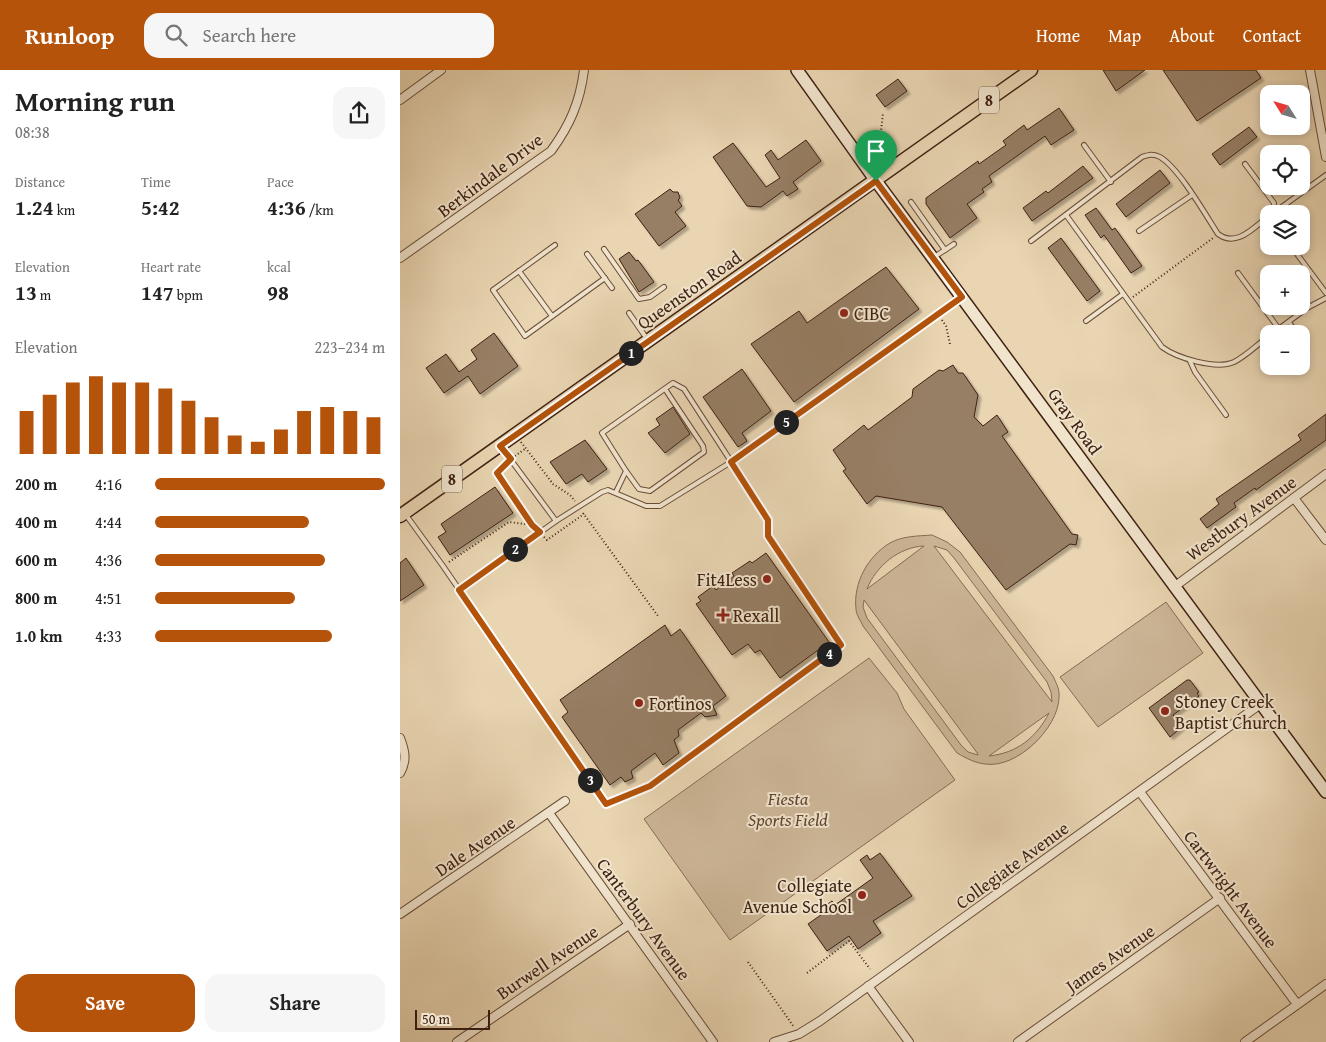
<!DOCTYPE html>
<html lang="en">
<head>
<meta charset="utf-8">
<style>
	:root { --surface:#fff; --page:#f6f6f6; --text:#222; --muted:#767676; --accent:#b45309 }
	body { margin:0; font-family:"Gentium Book Plus",serif; background:var(--page); color:var(--text); height:100vh; display:flex; flex-direction:column; font-size:19px; white-space:nowrap }
	* { box-sizing:border-box; margin:0 }
	p { font-size:16px; color:var(--muted) }
	.icon { flex:none; width:28px; height:28px; fill:none; stroke:currentColor; stroke-width:2; stroke-linecap:round; stroke-linejoin:round }
	.map { position:relative; flex:1; overflow:hidden }
	.side { display:flex; flex-direction:column; background:var(--surface); width:400px }
	.side>* { flex:none }
	.needle { width:32px; rotate:307deg }
	.fabs { position:absolute; left:860px; top:15px; display:grid; gap:10px }
	.fabs a { display:grid; place-items:center; width:50px; height:50px; border-radius:10px; background:var(--surface); box-shadow:0 2px 8px #0003; font-size:25px }
	.scale { position:absolute; left:15px; bottom:12px; width:75px; box-sizing:border-box; padding-left:5px; border:2px solid #3f2112; border-top:0; font-size:14px; line-height:18px; white-space:nowrap; color:#3f2112; -webkit-text-stroke:4px #f1e4cd; paint-order:stroke }
	.pin { position:absolute; display:grid; place-items:center; width:42px; height:42px; color:#fff; margin:-51px -21px; border-radius:50% 50% 50% 0; rotate:-45deg; box-shadow:0 0 5px #0007 }
	.pin .icon { rotate:45deg }
	.km { position:absolute; width:25px; height:25px; margin:-12px; border-radius:50%; background:#222; color:#fff; font-size:14px; line-height:25px; text-align:center }
	.round { display:grid; place-items:center; flex:none; width:52px; height:52px; border-radius:15px; background:var(--page) }
	.head { display:flex; align-items:center; justify-content:space-between; height:85px; padding:0 15px }
	h1 { font-size:28px; font-weight:800; line-height:38px }
	.figures { display:grid; grid-template-columns:repeat(3,1fr); gap:8px; height:85px; padding:5px 15px }
	.figures div { display:grid; align-content:center }
	.figures b { font-size:21px; font-weight:800 }
	.figures small { font-size:14px; font-weight:400 }
	.figures p { font-size:14px }
	.chart { height:140px; padding:10px 15px }
	.chart p { display:flex; justify-content:space-between }
	.chart svg { width:100%; height:90px; margin-top:5px; stroke:var(--accent); stroke-width:6 }
	.button { display:flex; gap:10px; margin-top:auto; padding:10px 15px }
	.button a { flex:1; height:58px; border-radius:15px; background:var(--accent); color:#fff; font-size:20px; font-weight:800; line-height:58px; text-align:center }
	.button a+a { background:var(--page); color:var(--text) }
	ul { padding:0 15px; list-style:none; font-size:16px }
	li { display:grid; grid-template-columns:80px 60px 1fr; align-items:center; height:38px }
	li i { height:12px; border-radius:6px; background:var(--accent) }
	header { display:flex; align-items:center; gap:30px; box-sizing:border-box; height:70px; padding:0 25px; background:var(--accent); color:#fff }
	header strong { font-size:24px }
	nav { display:flex; gap:28px; margin-inline-start:auto; font-size:18px }
	.search { width:350px; height:45px; background:var(--page); display:flex; align-items:center; gap:12px; box-sizing:border-box; padding:0 18px; border-radius:15px; color:var(--muted); font-size:19px }
	main { display:flex; flex:1; min-height:0 }
	.map>svg:first-child { display:block }
</style>
</head>
<body>
<header>
<strong>Runloop</strong>
<div class="search"><svg class="icon" aria-label="search" viewBox="0 0 24 24"><circle cx="10" cy="10" r="6"/><path d="M15 15l6 6"/></svg>Search here</div>
<nav><a>Home</a><a>Map</a><a>About</a><a>Contact</a></nav>
</header>
<main>
<section class="side">
<div class="head"><div><h1>Morning run</h1><p>08:38</p></div><a class="round"><svg class="icon" aria-label="share" viewBox="0 0 24 24"><path d="M12 15V3M7 8l5-5 5 5M5 13v7h14v-7"/></svg></a></div>
<div class="figures">
<div><p>Distance</p><b>1.24<small> km</small></b></div>
<div><p>Time</p><b>5:42</b></div>
<div><p>Pace</p><b>4:36<small> /km</small></b></div>
</div>
<div class="figures">
<div><p>Elevation</p><b>13<small> m</small></b></div>
<div><p>Heart rate</p><b>147<small> bpm</small></b></div>
<div><p>kcal</p><b>98</b></div>
</div>
<div class="chart"><p><span>Elevation</span>223–234 m</p>
<svg viewBox="0 0 160 44" preserveAspectRatio="none"><path d="M5 44V23M15 44V15M25 44V9M35 44V6M45 44V9M55 44V9M65 44V12M75 44V18M85 44V26M95 44V35M105 44V38M115 44V32M125 44V23M135 44V21M145 44V23M155 44V26"/></svg>
</div>
<ul>
<li><b>200 m</b>4:16<i style="width:100%"></i></li>
<li><b>400 m</b>4:44<i style="width:67%"></i></li>
<li><b>600 m</b>4:36<i style="width:74%"></i></li>
<li><b>800 m</b>4:51<i style="width:61%"></i></li>
<li><b>1.0 km</b>4:33<i style="width:77%"></i></li>
</ul>
<div class="button"><a>Save</a><a>Share</a></div>
</section>
<div class="map">
<svg width="926" height="972" viewBox="0 0 926 972">
	<defs>
		<filter id="shadow"><feDropShadow dx="3" dy="3" stdDeviation="1" flood-color="#0004"/></filter>
	</defs>
	<rect width="100%" height="100%" fill="#e9d5b2"/>
	<filter id="stains"><feTurbulence type="fractalNoise" baseFrequency=".004" numOctaves="4"/><feColorMatrix values="0 0 0 0 .2 0 0 0 0 .09 0 0 0 0 .02 0 0 0 .5 -.17"/></filter>
	<radialGradient id="worn" r=".72"><stop offset=".6" stop-color="#630" stop-opacity="0"/><stop offset="1" stop-color="#630" stop-opacity=".3"/></radialGradient>
	<g fill="#ccb697" stroke="#866c54" fill-rule="evenodd">
		<path d="M532,465L547,472L560,482L653,606C656,613 660,619 659,628C658,658 617,699 585,694C575,693 566,688 557,683L463,556C461,551 456,545 456,539C453,513 468,486 490,473C502,466 518,466 532,465ZM524,476L467,519C476,496 499,477 524,476ZM534,476L547,480L554,488L647,612L651,622L652,632ZM464,530L578,684V685L568,682L561,675L467,548L463,537ZM649,643C636,668 617,683 589,686Z"/>
		<path d="M766,532L803,583L698,657L660,607Z"/>
		<path d="M469,588L497,623L504,639L555,710L330,870L244,749Z"/>
	</g>
	<g fill="#977f65" stroke="#3f2112" filter="url(#shadow)">
		<path d="M703,0H745L716,21Z"/>
		<path d="M763,0H856L861,8L797,51Z"/>
		<path d="M498,9L507,21L485,37L476,25Z"/>
		<path d="M659,38L674,60L651,75L645,66L589,106L592,112L582,119L584,122L567,134L577,148L550,168L526,134V128L578,91L579,94L606,75L603,71L624,55L627,60Z"/>
		<path d="M849,57L857,67L820,95L812,84Z"/>
		<path d="M406,70L421,91L393,112L398,119L387,126L383,121L361,137L347,136L313,87L333,73L366,117L380,108L365,85L371,80L378,90Z"/>
		<path d="M683,96L693,108L632,151L623,138L646,121L648,123Z"/>
		<path d="M760,100L770,113L726,147L716,134Z"/>
		<path d="M270,119L273,122H278L280,128L278,130L282,136L275,142L286,156L259,176L235,144Z"/>
		<path d="M696,138L712,160L715,158L742,196L731,203L704,165L701,168L685,145Z"/>
		<path d="M661,168L700,221L687,231L648,178Z"/>
		<path d="M229,182L236,191L238,190L254,212L239,222L219,189Z"/>
		<path d="M486,197L519,239L394,332L351,274L399,241L407,253Z"/>
		<path d="M94,263L118,296L80,324L68,306L44,323L26,298L46,284L59,302L77,289L71,280Z"/>
		<path d="M553,295L558,303H563L578,325L574,347L583,356L597,345L608,362L602,366L672,464L678,465L676,475L670,474L606,520L542,437L476,426L467,434L443,401L446,399L433,380L464,355L468,360L512,327L513,319L539,300L543,301Z"/>
		<path d="M342,299L371,341L342,363L347,371L338,377L303,327Z"/>
		<path d="M273,337L290,364L265,383L248,363L260,355L256,349Z"/>
		<path d="M926,344V370L856,420L855,418L834,433L836,437L807,458L800,449L819,434L816,429L901,370L898,365Z"/>
		<path d="M185,370L207,399L188,412L182,404L166,414L150,392Z"/>
		<path d="M95,417L113,443L50,485L38,467L46,462L41,454Z"/>
		<path d="M366,483L429,572L380,608L360,580L355,583L348,574L332,585L296,534L301,531L298,527L313,516L316,520L334,506L332,503L350,491L352,493Z"/>
		<path d="M6,488L24,515L0,531V493Z"/>
		<path d="M265,555L271,566L280,559L326,626L313,636L317,645L305,647L301,643L278,660L279,666L274,670L279,683L263,695L255,683L231,701L233,708L225,712L221,707L210,715L162,647L168,642L160,630Z"/>
		<path d="M787,610H790L799,622L797,623L799,626L773,645L782,657L770,667L749,638Z"/>
		<path d="M480,783L512,826L473,851L481,863L458,879L449,866L427,881L408,854L428,840L425,836L432,831L435,835L473,808L460,790L467,785L470,790Z"/>
	</g>
	<g fill="none" stroke-linecap="round" stroke-linejoin="round">
		<defs>
			<g id="service">
				<path d="M684,75L711,112"/>
				<path d="M845,94L874,133L873,144"/>
				<path d="M511,132L545,180L534,187"/>
				<path d="M872,144L926,105"/>
				<path d="M666,145L762,277C777,288 816,300 834,292C846,286 858,274 869,266"/>
				<path d="M739,161L792,125"/>
				<path d="M631,171L742,87C748,85 753,83 760,87C779,98 805,144 818,164C837,178 854,157 869,146"/>
				<path d="M155,175L93,220L125,266L205,208"/>
				<path d="M891,176L926,223"/>
				<path d="M204,179L239,229L250,227L264,217"/>
				<path d="M545,180L554,174"/>
				<path d="M187,184L212,218"/>
				<path d="M119,201L152,246"/>
				<path d="M838,203L879,259"/>
				<path d="M229,243L247,269"/>
				<path d="M686,251L723,224"/>
				<path d="M889,252L897,264"/>
				<path d="M872,264L907,238L926,228"/>
				<path d="M901,269L907,277"/>
				<path d="M790,291L795,302L826,345"/>
				<path d="M102,378L156,451L202,422L208,420L246,436H260L331,392L561,228"/>
				<path d="M226,401L239,419L250,421L304,382L303,376L265,319"/>
				<path d="M6,445L43,496L206,734L250,716L441,575L368,466L369,450L284,319L273,313L202,363L226,401L216,422"/>
				<path d="M59,520L156,451"/>
			</g>
			<g id="minor">
				<path d="M910,0L926,87"/>
				<path d="M0,30L41,0"/>
				<path d="M0,188L151,81C170,55 180,32 184,0"/>
				<path d="M894,428L926,470"/>
				<path d="M774,517L926,404"/>
				<path d="M0,668C5,681 7,691 0,703"/>
				<path d="M740,722L897,934"/>
				<path d="M149,743L313,972"/>
				<path d="M0,844L165,731"/>
				<path d="M468,916L509,972"/>
				<path d="M57,972L230,854"/>
				<path d="M374,972L399,964L420,951L862,633"/>
				<path d="M618,972L820,828"/>
				<path d="M845,972L926,914"/>
			</g>
			<path id="secondary" d="M397,0L476,111L926,722"/>
			<path id="primary" d="M0,446L631,0"/>
		</defs>
		<use href="#service" stroke="#6a4e3a" stroke-width="6"/>
		<use href="#minor" stroke="#6a4e3a" stroke-width="10"/>
		<use href="#secondary" stroke="#3f2112" stroke-width="14"/>
		<use href="#primary" stroke="#3f2112" stroke-width="15"/>
		<g stroke="#3f2112" stroke-width="2" stroke-dasharray="1 2.5" stroke-linecap="butt">
			<path d="M482,84L481,61L483,43"/>
			<path d="M733,227L813,168"/>
			<path d="M542,250L546,256L550,274"/>
			<path d="M121,372L153,414L170,425L175,431"/>
			<path d="M115,386L125,379"/>
			<path d="M106,394L97,403L132,455"/>
			<path d="M183,443L258,546"/>
			<path d="M144,467L147,470L184,444"/>
			<path d="M49,492L109,452L132,455L135,458"/>
			<path d="M348,892L394,957"/>
			<path d="M407,903L449,871L470,899"/>
		</g>
		<use href="#service" stroke="#f1e4cd" stroke-width="4"/>
		<use href="#minor" stroke="#f1e4cd" stroke-width="8"/>
		<use href="#secondary" stroke="#f1e4cd" stroke-width="11"/>
		<use href="#primary" stroke="#e9d5b2" stroke-width="12"/>
	</g>
	<g fill="none" stroke-linecap="round" stroke-linejoin="round">
		<defs>
			<path id="route" d="M476,111L562,227L331,392L368,450V466L441,575L250,716L206,734L59,520L140,462L132,455L97,403L111,389L100,376Z"/>
		</defs>
		<use href="#route" stroke="#fff" stroke-width="10"/>
		<use href="#route" stroke="#b45309" stroke-width="6"/>
	</g>
	<g fill="#8f2418" stroke="#f1e4cd" stroke-width="2">
		<circle cx="444" cy="243" r="5"/>
		<circle cx="367" cy="509" r="5"/>
		<path d="M320.5 537.5h5v5h5v5h-5v5h-5v-5h-5v-5h5z"/>
		<circle cx="239" cy="633" r="5"/>
		<circle cx="765" cy="641" r="5"/>
		<circle cx="462" cy="825" r="5"/>
	</g>
	<g text-anchor="middle" dominant-baseline="central" stroke-width="4" stroke-linejoin="round" paint-order="stroke">
		<g fill="#f1e4cd" stroke="#745c4a" stroke-width="1">
			<rect x="579" y="16.5" width="20" height="27" rx="4"/>
			<rect x="42" y="395.5" width="20" height="27" rx="4"/>
		</g>
		<g font-size="16" font-weight="bold" fill="#3f2112">
			<text x="589" y="30">8</text>
			<text x="52" y="409">8</text>
		</g>
		<g font-size="18" fill="#3f2112" stroke="#f1e4cd">
			<text transform="translate(90 105) rotate(-37)">Berkindale Drive</text>
			<text transform="translate(289 220) rotate(-35)">Queenston Road</text>
			<text transform="translate(675 351) rotate(54)">Gray Road</text>
			<text transform="translate(841 448) rotate(-36)">Westbury Avenue</text>
			<text transform="translate(75 776) rotate(-34)">Dale Avenue</text>
			<text transform="translate(612 795) rotate(-36)">Collegiate Avenue</text>
			<text transform="translate(831 819) rotate(53)">Cartwright Avenue</text>
			<text transform="translate(244 849) rotate(54)">Canterbury Avenue</text>
			<text transform="translate(710 888) rotate(-35)">James Avenue</text>
			<text transform="translate(147 892) rotate(-34)">Burwell Avenue</text>
		</g>
		<g font-size="18" fill="#3f2112" stroke="#f1e4cd" text-anchor="start">
			<text x="454" y="243">CIBC</text>
			<text x="357" y="509" text-anchor="end">Fit4Less</text>
			<text x="333" y="545">Rexall</text>
			<text x="775" y="631">Stoney Creek<tspan x="775" dy="21">Baptist Church</tspan></text>
			<text x="249" y="633">Fortinos</text>
			<text x="452" y="815" text-anchor="end">Collegiate<tspan x="452" dy="21">Avenue School</tspan></text>
		</g>
		<g font-size="18" font-style="italic" fill="#624633" stroke="#f1e4cd">
			<text x="388" y="728">Fiesta<tspan x="388" dy="21">Sports Field</tspan></text>
		</g>
	</g>
	<rect width="100%" height="100%" filter="url(#stains)"/>
	<rect width="100%" height="100%" fill="url(#worn)"/>
</svg>
<div class="fabs">
<a><svg class="needle" viewBox="-14 -14 28 28"><path d="M0-13l5 13h-10z" fill="#e53935"/><path d="M0 13l5-13h-10z" fill="#767676"/></svg></a>
<a><svg class="icon" aria-label="locate" viewBox="0 0 24 24"><circle cx="12" cy="12" r="6"/><path d="M12 2v4M12 18v4M2 12h4M18 12h4"/></svg></a>
<a><svg class="icon" aria-label="layers" viewBox="0 0 24 24"><path d="M12 4l9 5-9 5-9-5zM3 14l9 5 9-5"/></svg></a>
<a>+</a>
<a>−</a>
</div>
<div class="scale">50 m</div>
<div class="pin" style="left:476px;top:111px;background:#1e9e55"><svg class="icon" aria-label="arrive" viewBox="0 0 24 24"><path d="M6 21V4h12l-3 4 3 4H6"/></svg></div>
<b class="km" style="left:231px;top:283px">1</b>
<b class="km" style="left:115px;top:479px">2</b>
<b class="km" style="left:190px;top:710px">3</b>
<b class="km" style="left:429px;top:584px">4</b>
<b class="km" style="left:386px;top:352px">5</b>
</div>
</main>
</body>
</html>
